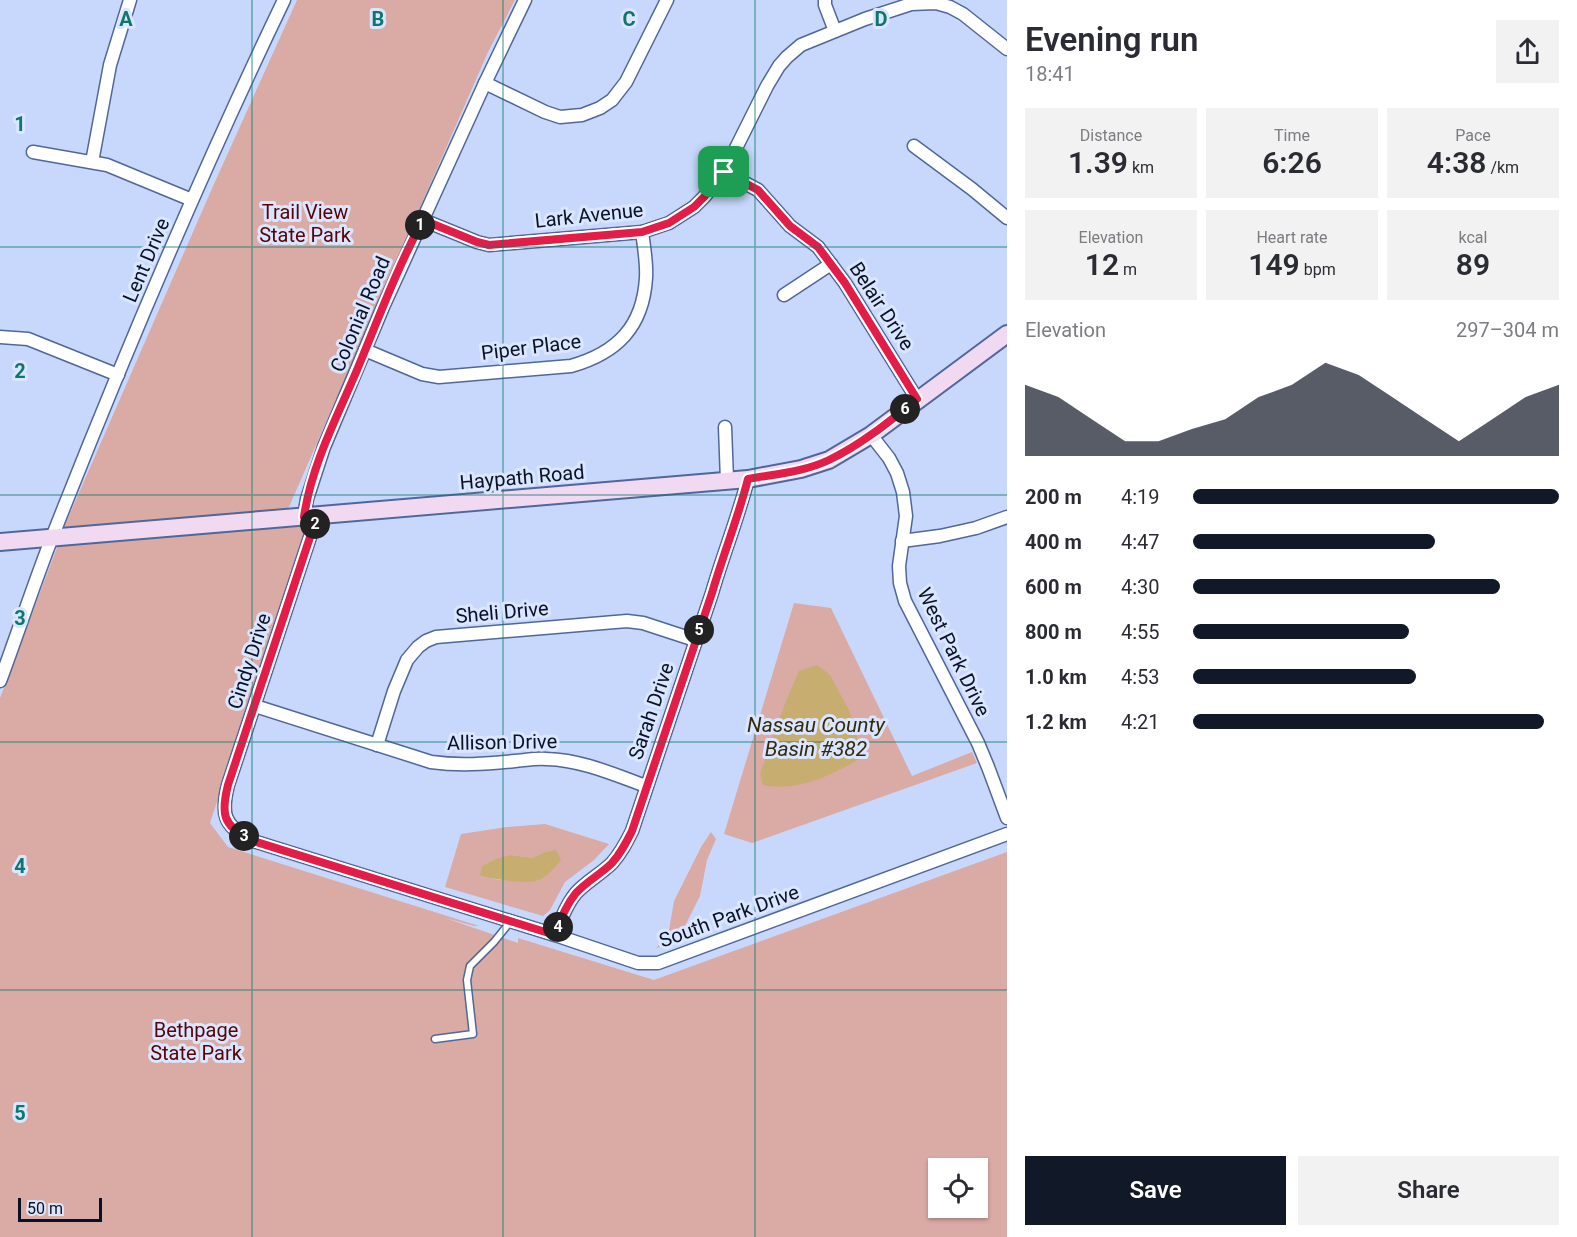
<!DOCTYPE html>
<html lang="en">
<head>
<meta charset="utf-8">
<style>
	:root { --surface:#fff; --page:#f2f2f3; --text:#2b2b33; --muted:#7c7c81; --accent:#111827 }
	body { margin:0; font-family:Roboto,sans-serif; background:var(--page); color:var(--text); height:100vh; display:flex; flex-direction:column; font-size:22px; white-space:nowrap }
	* { box-sizing:border-box; margin:0 }
	p { font-size:20px; color:var(--muted) }
	.icon { flex:none; width:33px; height:33px; fill:none; stroke:currentColor; stroke-width:2; stroke-linecap:round; stroke-linejoin:round }
	.map { position:relative; flex:1; overflow:hidden }
	.details { display:flex; flex-direction:column; background:var(--surface); width:570px }
	.details>* { flex:none }
	.controls { position:absolute; left:928px; top:1158px; display:grid; gap:12px }
	.controls a { display:grid; place-items:center; width:60px; height:60px; border-radius:0px; background:var(--surface); box-shadow:0 2px 4px #0004; font-size:30px }
	.scale { position:absolute; left:18px; bottom:15px; width:84px; box-sizing:border-box; padding-left:6px; border:3px solid #091126; border-top:0; font-size:16px; line-height:21px; white-space:nowrap; color:#091126; -webkit-text-stroke:4px #dae6fe; paint-order:stroke }
	.pin { position:absolute; display:grid; place-items:center; width:51px; height:51px; color:#fff; margin:-26px; border-radius:12px; box-shadow:0 3px 9px #0006 }
	.km { position:absolute; width:30px; height:30px; margin:-15px; border-radius:50%; background:#222; color:#fff; font-size:16px; line-height:30px; text-align:center }
	.round { display:grid; place-items:center; flex:none; width:63px; height:63px; border-radius:0px; background:var(--page) }
	.summary { display:flex; align-items:center; justify-content:space-between; height:102px; padding:0 18px }
	h1 { font-size:33px; font-weight:600; line-height:45px }
	.figures { display:grid; grid-template-columns:repeat(3,1fr); gap:9px; height:102px; padding:6px 18px }
	.figures div { display:grid; align-content:center; border-radius:0px; background:var(--page); text-align:center }
	.figures b { font-size:30px; font-weight:600 }
	.figures small { font-size:16px; font-weight:400 }
	.figures p { font-size:16px }
	.chart { height:168px; padding:12px 18px }
	.chart p { display:flex; justify-content:space-between }
	.chart svg { width:100%; height:108px; margin-top:6px; fill:var(--accent); opacity:.7 }
	.cta { display:flex; gap:12px; margin-top:auto; padding:12px 18px }
	.cta a { flex:1; height:69px; border-radius:0px; background:var(--accent); color:#fff; font-size:24px; font-weight:600; line-height:69px; text-align:center }
	.cta a+a { background:var(--page); color:var(--text) }
	ul { padding:0 18px; list-style:none; font-size:20px }
	li { display:grid; grid-template-columns:96px 72px 1fr; align-items:center; height:45px }
	li i { height:15px; border-radius:8px; background:var(--accent) }
	main { display:flex; flex:1; min-height:0 }
	.map>svg:first-child { display:block }
</style>
</head>
<body>
<main>
<div class="map">
<svg width="1007" height="1237" viewBox="0 0 1007 1237">
	<rect width="100%" height="100%" fill="#c8d8fc"/>
	<g fill="#daaaa4" fill-rule="evenodd">
		<path d="M297,0H515L488,52L289,507L286,509L64,527L214,184Z"/>
		<path d="M308,526L210,823L228,847L479,926H474L445,918L518,943V938L654,980L1007,852V1237H0V698L58,545ZM939,1168H978V1208H939Z"/>
		<path d="M794,603L831,608L912,776L972,752L977,763L752,843L724,834Z"/>
		<path d="M545,824L609,844L594,860L565,882L550,910L543,916L445,887L461,834L507,827ZM511,855L533,858L538,881L499,880L480,876Z"/>
		<path d="M711,832L716,839L707,860L700,896L686,924L683,940L656,948L668,936L674,901L701,847Z"/>
	</g>
	<g fill="#c8ad71">
		<path d="M817,665L830,675L849,710L858,740L859,759C831,776 796,792 763,785L760,774L786,701L799,671Z"/>
		<path d="M556,850L561,860C555,867 548,876 539,880C528,885 493,879 480,876L482,866L496,859L511,855L533,858L546,852Z"/>
	</g>
	<g fill="none" stroke-linecap="round" stroke-linejoin="round">
		<defs>
			<path id="lane" d="M435,1039L473,1034L467,980L470,966L494,942L510,922"/>
			<g id="street">
				<path d="M825,0V5L835,31"/>
				<path d="M485,83L545,112L560,117L582,115L600,108L612,100L626,82L667,0"/>
				<path d="M914,146L972,189L1007,218"/>
				<path d="M33,152L107,165L192,200"/>
				<path d="M92,162L110,65L130,0"/>
				<path d="M724,172L758,190L790,226L818,247L845,283L917,399"/>
				<path d="M423,220L477,242L489,245L642,232L669,223L694,207L704,197L724,172L767,86L779,66L787,57L801,45L865,19L911,4L936,3L950,7L963,14L1007,49"/>
				<path d="M784,295L831,264"/>
				<path d="M0,337L28,339L118,375"/>
				<path d="M365,350L422,374L439,377L571,366C617,353 643,327 646,278C647,263 644,247 642,232"/>
				<path d="M725,427L727,480"/>
				<path d="M871,435L889,458L897,473L903,492L906,516L899,566L900,583L905,601L978,743L988,767L1007,818"/>
				<path d="M317,516L228,785C221,813 223,825 250,840L555,935L638,963H658L1007,834"/>
				<path d="M304,517L307,499L324,447L383,307L485,83L525,0"/>
				<path d="M902,541L940,536L976,528L1007,517"/>
				<path d="M0,681C18,633 34,583 53,535C124,355 200,175 284,0"/>
				<path d="M255,706L431,762C459,766 486,764 515,761C526,760 537,758 547,759C582,760 615,775 646,786"/>
				<path d="M377,745L394,691L407,660L418,647L426,641L436,637L627,621L643,623L695,640"/>
				<path d="M555,935C560,921 566,905 576,893C587,881 601,874 612,863C621,853 626,843 632,831L712,593C723,555 738,518 748,479"/>
			</g>
			<path id="secondary" d="M0,542L748,479L801,469L829,460L871,435L1007,334"/>
		</defs>
		<use href="#lane" stroke="#50679b" stroke-width="9"/>
		<use href="#street" stroke="#50679b" stroke-width="15"/>
		<use href="#secondary" stroke="#50679b" stroke-width="20"/>
		<use href="#lane" stroke="#fff" stroke-width="6"/>
		<use href="#street" stroke="#fff" stroke-width="12"/>
		<use href="#secondary" stroke="#f0d9f1" stroke-width="16"/>
	</g>
	<g fill="none" stroke-linecap="round" stroke-linejoin="round">
		<defs>
			<path id="route" d="M724,172L758,190L790,226L818,247L845,283L917,399C890,421 861,445 829,460C804,472 775,474 748,479C738,518 723,555 712,593L632,831C626,843 621,853 612,863C601,874 587,881 576,893C566,905 560,920 555,935L250,840C222,825 221,813 228,785L317,516L304,517C311,466 337,417 357,370C378,320 397,268 423,220L477,242L489,245L642,232L669,223L694,207L704,197Z"/>
		</defs>
		<use href="#route" stroke="#fff" stroke-width="12"/>
		<use href="#route" stroke="#e11d48" stroke-width="8"/>
	</g>
	<path fill="none" stroke="#0f766e" stroke-width="1.5" stroke-opacity="0.55" d="M252,0V1237M503,0V1237M755,0V1237M0,247H1007M0,495H1007M0,742H1007M0,990H1007"/>
	<g text-anchor="middle" dominant-baseline="central" stroke-width="6" stroke-linejoin="round" paint-order="stroke">
		<g font-size="20" fill="#570308" stroke="#dae6fe">
			<text x="305" y="212">Trail View<tspan x="305" dy="23">State Park</tspan></text>
			<text x="196" y="1030">Bethpage<tspan x="196" dy="23">State Park</tspan></text>
		</g>
		<g font-size="20" fill="#091126" stroke="#dae6fe">
			<text transform="translate(589 215) rotate(-6)">Lark Avenue</text>
			<text transform="translate(146 260) rotate(-67)">Lent Drive</text>
			<text transform="translate(882 306) rotate(57)">Belair Drive</text>
			<text transform="translate(360 314) rotate(-67)">Colonial Road</text>
			<text transform="translate(531 347) rotate(-7)">Piper Place</text>
			<text transform="translate(522 477) rotate(-5)">Haypath Road</text>
			<text transform="translate(502 612) rotate(-5)">Sheli Drive</text>
			<text transform="translate(954 652) rotate(64)">West Park Drive</text>
			<text transform="translate(249 661) rotate(-72)">Cindy Drive</text>
			<text transform="translate(651 711) rotate(-71)">Sarah Drive</text>
			<text transform="translate(502 742) rotate(-1)">Allison Drive</text>
			<text transform="translate(729 916) rotate(-20)">South Park Drive</text>
		</g>
		<g font-size="21" font-style="italic" fill="#34280d" stroke="#dae6fe">
			<text x="816" y="725">Nassau County<tspan x="816" dy="24">Basin #382</tspan></text>
		</g>
	</g>
	<g font-size="20" text-anchor="middle" font-weight="bold" fill="#0f766e" stroke="#dae6fe" stroke-width="6" stroke-linejoin="round" paint-order="stroke">
		<text x="126" y="26">A</text>
		<text x="378" y="26">B</text>
		<text x="629" y="26">C</text>
		<text x="881" y="26">D</text>
		<text x="20" y="131">1</text>
		<text x="20" y="378">2</text>
		<text x="20" y="625">3</text>
		<text x="20" y="873">4</text>
		<text x="20" y="1120">5</text>
	</g>
</svg>
<div class="controls">
<a><svg class="icon" aria-label="locate" viewBox="0 0 24 24"><circle cx="12" cy="12" r="6"/><path d="M12 2v4M12 18v4M2 12h4M18 12h4"/></svg></a>
</div>
<div class="scale">50 m</div>
<div class="pin" style="left:724px;top:172px;background:#1e9e55"><svg class="icon" aria-label="arrive" viewBox="0 0 24 24"><path d="M6 21V4h12l-3 4 3 4H6"/></svg></div>
<b class="km" style="left:420px;top:225px">1</b>
<b class="km" style="left:315px;top:524px">2</b>
<b class="km" style="left:244px;top:836px">3</b>
<b class="km" style="left:558px;top:927px">4</b>
<b class="km" style="left:699px;top:630px">5</b>
<b class="km" style="left:905px;top:409px">6</b>
</div>
<section class="details">
<div class="summary"><div><h1>Evening run</h1><p>18:41</p></div><a class="round"><svg class="icon" aria-label="share" viewBox="0 0 24 24"><path d="M12 15V3M7 8l5-5 5 5M5 13v7h14v-7"/></svg></a></div>
<div class="figures">
<div><p>Distance</p><b>1.39<small> km</small></b></div>
<div><p>Time</p><b>6:26</b></div>
<div><p>Pace</p><b>4:38<small> /km</small></b></div>
</div>
<div class="figures">
<div><p>Elevation</p><b>12<small> m</small></b></div>
<div><p>Heart rate</p><b>149<small> bpm</small></b></div>
<div><p>kcal</p><b>89</b></div>
</div>
<div class="chart"><p><span>Elevation</span>297–304 m</p>
<svg viewBox="0 0 160 44" preserveAspectRatio="none"><path d="M0 44V15L10 20L20 29L30 38L40 38L50 33L60 29L70 20L80 15L90 6L100 11L110 20L120 29L130 38L140 29L150 20L160 15V44z"/></svg>
</div>
<ul>
<li><b>200 m</b>4:19<i style="width:100%"></i></li>
<li><b>400 m</b>4:47<i style="width:66%"></i></li>
<li><b>600 m</b>4:30<i style="width:84%"></i></li>
<li><b>800 m</b>4:55<i style="width:59%"></i></li>
<li><b>1.0 km</b>4:53<i style="width:61%"></i></li>
<li><b>1.2 km</b>4:21<i style="width:96%"></i></li>
</ul>
<div class="cta"><a>Save</a><a>Share</a></div>
</section>
</main>
</body>
</html>
